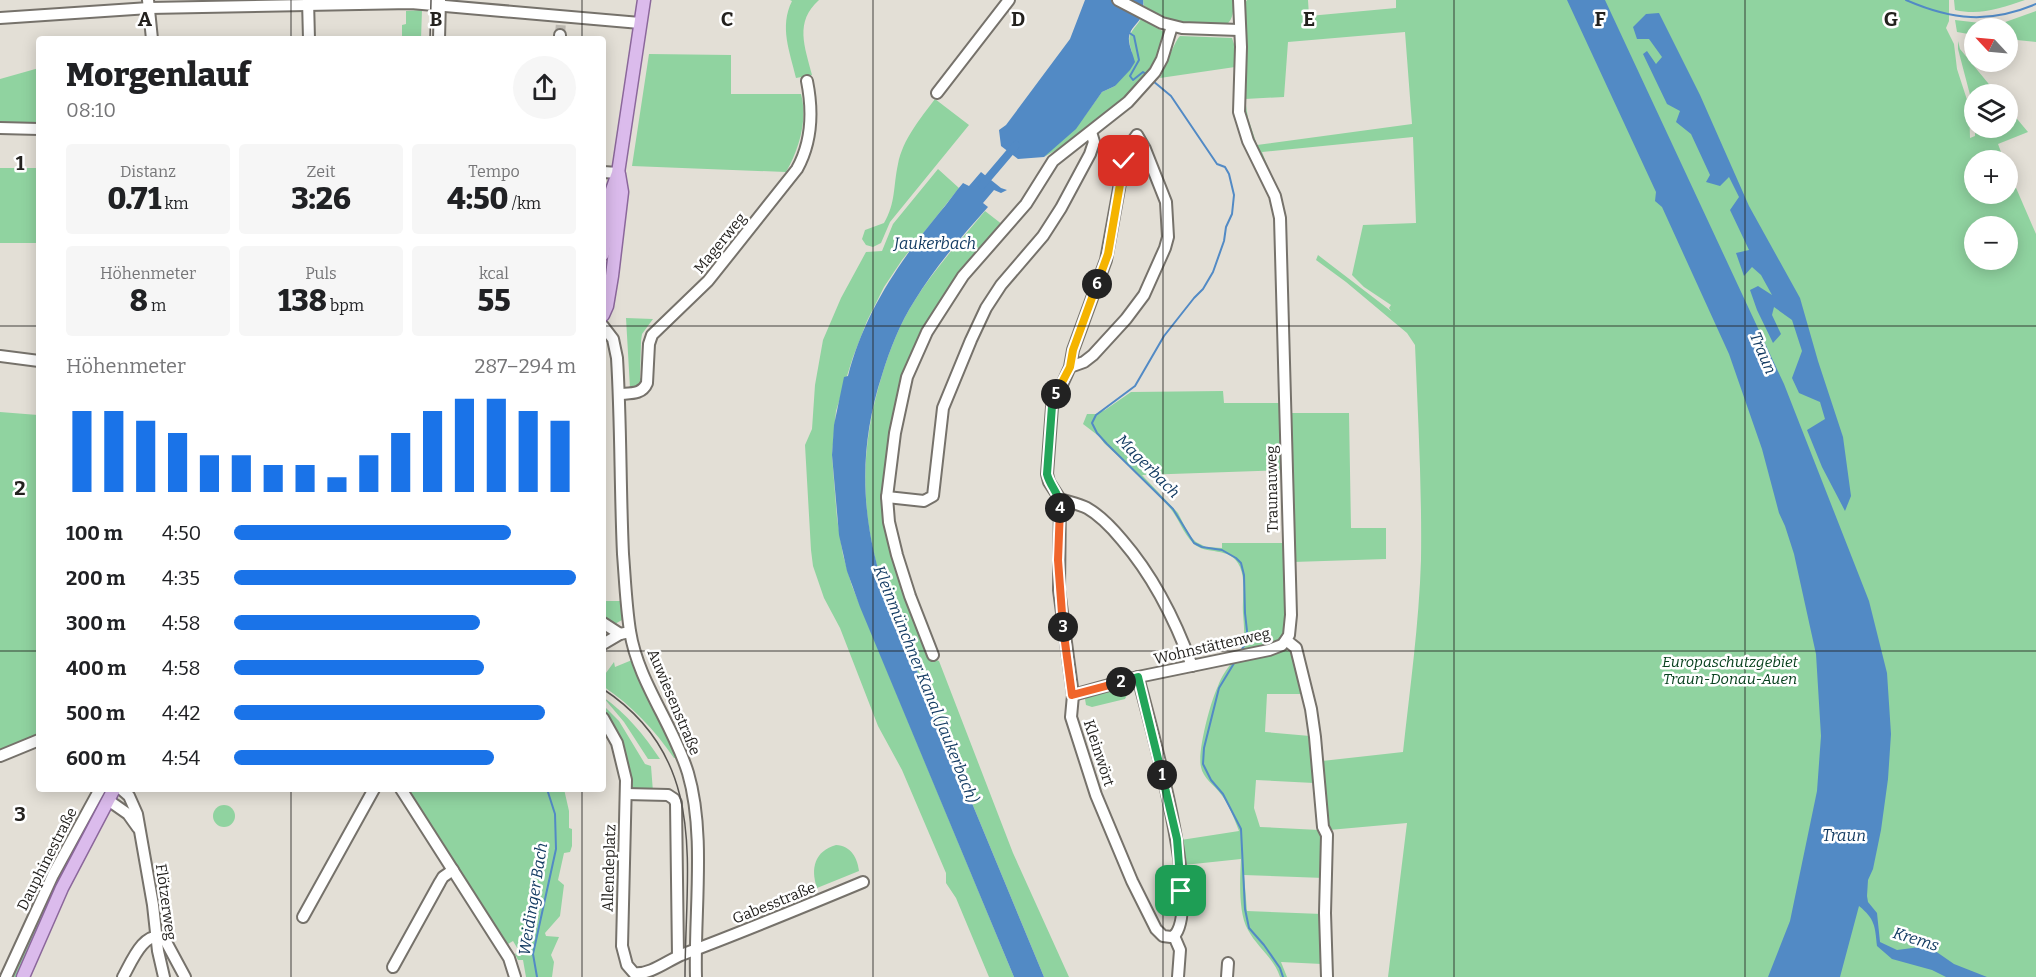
<!DOCTYPE html>
<html lang="de">
<head>
<meta charset="utf-8">
<style>
	:root { --surface:#fff; --page:#f6f6f6; --text:#202124; --muted:#757577; --accent:#1a73e8 }
	body { margin:0; font-family:Bitter,serif; background:var(--page); color:var(--text); height:100vh; display:flex; flex-direction:column; font-size:22px; white-space:nowrap }
	* { box-sizing:border-box; margin:0 }
	p { font-size:20px; color:var(--muted) }
	.icon { flex:none; width:33px; height:33px; fill:none; stroke:currentColor; stroke-width:2; stroke-linecap:round; stroke-linejoin:round }
	.map { position:relative; flex:1; overflow:hidden }
	.side { position:absolute; left:36px; top:36px; width:570px; height:756px; display:flex; flex-direction:column; background:var(--surface); border-radius:6px; box-shadow:0 3px 15px #0003 }
	.side>* { flex:none }
	.needle { width:39px; rotate:296deg }
	.controls { position:absolute; left:1964px; top:18px; display:grid; gap:12px }
	.controls a { display:grid; place-items:center; width:54px; height:54px; border-radius:50%; background:var(--surface); box-shadow:0 3px 15px #0003; font-size:30px }
	.pin { position:absolute; display:grid; place-items:center; width:51px; height:51px; color:#fff; margin:-26px; border-radius:12px; box-shadow:0 3px 9px #0006 }
	.km { position:absolute; width:30px; height:30px; margin:-15px; border-radius:50%; background:#222; color:#fff; font-size:16px; line-height:30px; text-align:center }
	.round { display:grid; place-items:center; flex:none; width:63px; height:63px; border-radius:32px; background:var(--page) }
	.summary { display:flex; align-items:center; justify-content:space-between; height:102px; padding:0 30px }
	h1 { font-size:33px; font-weight:800; line-height:45px }
	.metrics { display:grid; grid-template-columns:repeat(3,1fr); gap:9px; height:102px; padding:6px 30px }
	.metrics div { display:grid; align-content:center; border-radius:6px; background:var(--page); text-align:center }
	.metrics b { font-size:30px; font-weight:800 }
	.metrics small { font-size:16px; font-weight:400 }
	.metrics p { font-size:16px }
	.chart { height:168px; padding:12px 30px }
	.chart p { display:flex; justify-content:space-between }
	.chart svg { width:100%; height:108px; margin-top:6px; stroke:var(--accent); stroke-width:6 }
	ul { padding:0 30px; list-style:none; font-size:20px }
	li { display:grid; grid-template-columns:96px 72px 1fr; align-items:center; height:45px }
	li i { height:15px; border-radius:8px; background:var(--accent) }
	.map>svg:first-child { display:block }
</style>
</head>
<body>
<div class="map">
<svg width="2036" height="977" viewBox="0 0 2036 977">
	<rect width="100%" height="100%" fill="#e3dfd6"/>
	<g fill="#90d3a0" fill-rule="evenodd">
		<path d="M790,0H819C794,22 805,47 812,75L796,78C790,52 779,27 792,1Z"/>
		<path d="M1143,0H1234C1233,10 1234,19 1226,25C1191,24 1175,25 1144,6Z"/>
		<path d="M1247,0H1308L1309,16L1396,8V0H1949V21L1946,28L1954,44L1957,69L1969,106L1970,138L1975,136V128H2007V107L2028,132L1998,144L2004,160H1974V194H2007V167L2036,234V977H1388L1407,823L1329,830L1322,761L1403,752C1410,688 1419,624 1421,560C1422,488 1418,417 1415,345L1407,333L1346,282L1316,260L1318,255L1391,311L1389,308L1391,305L1364,287L1352,275L1363,225L1416,223L1413,137L1262,152L1272,177L1254,147L1244,115L1243,99L1246,61L1243,6ZM1405,32L1412,124L1257,145L1248,118L1245,99L1284,97L1288,42ZM1974,226H2007V260H1974Z"/>
		<path d="M1954,0H2025C2001,8 1980,16 1955,10Z"/>
		<path d="M422,10L421,39H402V25L406,24V11Z"/>
		<path d="M2036,11V42L2007,39V28H1974V35L1957,32L1955,20L1997,25Z"/>
		<path d="M1141,19L1166,33C1161,81 1083,137 1044,157L1084,117L1102,92L1115,86L1132,52C1126,33 1131,34 1141,19Z"/>
		<path d="M1180,36L1232,38L1235,47V67L1160,78C1165,68 1174,42 1180,36Z"/>
		<path d="M1958,41L1960,49L1997,94H1974V110L1958,49Z"/>
		<path d="M649,54L731,55V94H801C808,120 799,149 786,172L632,166Z"/>
		<path d="M39,68V124H0V79Z"/>
		<path d="M935,99L969,125L890,222L881,243L873,247L866,245L862,239L865,230L884,223C896,202 893,187 898,164C903,139 920,119 935,99Z"/>
		<rect x="0" y="168" width="39" height="75"/>
		<path d="M938,169L959,188L902,260L884,287L867,321L853,357L836,411L832,455L837,518L843,555L852,586L1014,977H989L956,898L946,883V873L902,770L878,726L840,628L824,598L813,566L811,550L805,445L812,429L815,385L823,340L841,298L866,252L882,251L893,224Z"/>
		<path d="M985,211L1003,225L957,276L928,322L904,372L896,402L889,436L883,499L899,576L927,657L939,661L1013,853L1069,977H1044L887,598C860,520 858,454 882,375C890,349 900,323 915,300C935,268 961,240 985,211Z"/>
		<path d="M626,318L653,319L642,334L641,341L640,378L643,380L641,386L634,389L630,388Z"/>
		<path d="M1223,391L1224,403H1282L1284,470L1142,475L1178,513L1189,535L1196,542L1206,547L1222,548V543H1286V630C1274,649 1263,649 1243,650C1245,636 1244,626 1243,613C1242,598 1246,581 1240,567C1231,545 1205,556 1193,543C1183,533 1179,519 1170,508C1150,485 1127,464 1104,443L1100,437L1083,424L1087,414H1096L1105,410L1131,392Z"/>
		<path d="M39,410V737L0,753V412L38,415Z"/>
		<path d="M1289,413H1349L1351,528H1386V559L1293,562Z"/>
		<path d="M603,601H620L622,620L613,625L603,619Z"/>
		<path d="M1285,649L1293,654L1303,694H1267L1265,732L1310,736L1314,783L1256,780L1254,808L1260,827L1319,830L1324,834V878L1244,875L1247,911L1322,914V964L1281,962L1287,977H1280C1274,958 1257,947 1248,930C1238,913 1240,878 1241,859L1184,865L1181,840L1239,831C1234,818 1229,804 1220,793C1214,785 1203,778 1201,767C1197,752 1211,700 1218,686C1221,677 1227,669 1232,662Z"/>
		<path d="M632,660L676,758H674C654,729 632,706 603,686V677L614,662L615,667Z"/>
		<path d="M1122,686L1126,687L1129,691L1125,699L1092,707L1086,705L1085,699L1089,695Z"/>
		<path d="M603,697C627,714 644,735 660,759H648L624,722Z"/>
		<path d="M603,705L619,721L645,764L651,766L653,792L629,791C626,771 626,747 617,730C612,721 603,715 603,705Z"/>
		<path d="M408,789H564L569,811V828L572,829V846L570,852L564,853L558,880L564,885L560,916L545,933L546,936L559,937L551,955L554,962L552,977H526L523,960H518L515,954L519,951L513,941L508,944L463,875H461L447,854L449,852Z"/>
		<circle cx="224" cy="816" r="11"/>
		<path d="M88,818L91,820L52,896L16,977H13L22,957L20,954C28,947 36,930 36,919H39L51,892L50,889L54,886Z"/>
		<path d="M836,845C851,846 857,857 859,871L817,888C810,868 815,851 836,845Z"/>
	</g>
	<g fill="#528ac5">
		<path d="M1085,0H1143C1146,23 1132,22 1129,37C1128,44 1133,54 1135,62L1130,70L1115,86L1102,92L1076,129L1044,157L1018,159L1001,146L999,130L1006,125L1070,39Z"/>
		<path d="M1567,0H1605L1784,384L1869,601L1887,673L1891,734L1888,779L1881,830L1873,869L1868,880L1867,896L1868,902L1877,913L1880,942L1897,950L1928,946L1954,964L1987,977H1946L1932,970L1892,959L1877,946C1875,926 1875,919 1859,906L1840,977H1768L1790,921L1817,791L1821,736L1816,654L1794,554L1785,526L1779,513L1762,449L1729,354L1662,207L1655,201L1656,192Z"/>
		<path d="M1659,13L1700,95L1749,206L1800,298L1818,361L1843,437L1851,496L1845,511L1822,467L1807,430L1825,419L1820,402L1799,393L1792,378L1802,351L1792,320L1774,307L1772,315L1781,334L1773,343L1757,310L1750,290L1758,286L1772,295L1761,275L1752,267L1744,276L1736,253L1749,250L1730,210L1739,197L1729,177L1720,186L1706,182L1710,175L1691,134L1676,122L1680,111L1667,104L1643,54L1647,51L1656,64L1662,57L1649,39H1637L1633,27L1646,14Z"/>
		<path d="M981,172L1001,188L1007,190L1001,193L994,190L983,203L988,207C962,236 935,267 915,300C900,323 890,349 882,375C857,452 861,522 887,598L1044,977H1014L860,607L847,571L839,535L832,455L834,425L844,377L848,376C864,313 899,262 940,212C948,203 955,192 963,183L969,186Z"/>
	</g>
	<g fill="none" stroke-linecap="round" stroke-linejoin="round">
		<g stroke="#528ac5" stroke-width="2">
			<path d="M1906,0C1952,20 1989,24 2036,4"/>
			<path d="M1128,32L1134,36L1139,60L1130,76L1133,80L1143,72L1147,75"/>
			<path d="M1153,81L1171,96L1217,164L1225,167L1229,174L1234,195L1232,214L1226,227L1224,241L1213,272L1203,289L1194,298L1164,336L1135,386L1096,415L1092,423L1097,433L1107,444L1173,509L1194,543L1202,547L1222,550L1236,558L1241,563L1244,575L1245,613L1247,631L1246,642L1240,653"/>
			<path d="M1236,660L1219,688L1204,748L1203,764L1211,780L1223,794L1241,829L1245,909L1249,928L1264,945L1280,968L1283,977"/>
			<path d="M537,977L533,954L556,849L555,814L547,789"/>
		</g>
		<path stroke="#528ac5" stroke-width="8" d="M982,185L1016,145"/>
		<path stroke="#bdb9b1" stroke-width="10" stroke-dasharray="10 5" stroke-linecap="butt" d="M560,35L561,22"/>
		<defs>
			<g id="minor">
				<path d="M148,0L152,39"/>
				<path d="M308,0L309,39"/>
				<path d="M1118,0L1162,23L1182,28L1239,30"/>
				<path d="M1239,0L1241,47L1239,112L1248,141L1275,196L1280,218L1291,615L1289,635L1286,640L1296,648L1311,709L1315,737L1323,827L1327,835L1325,913L1327,977"/>
				<path d="M0,18L149,8L411,3L640,23"/>
				<path d="M439,39L440,0"/>
				<path d="M560,39V35"/>
				<path d="M937,93L1009,0"/>
				<path d="M0,128L39,129"/>
				<path d="M603,172L618,173"/>
				<path d="M603,326L613,339L617,358C621,423 620,488 623,554C625,579 626,605 630,631C638,682 673,724 688,773C706,834 694,913 696,977"/>
				<path d="M0,356L39,361"/>
				<path d="M1070,367L1084,362L1093,355L1126,319L1144,295L1165,248L1168,237L1166,202L1145,149L1137,135L1129,146L1124,161L1106,260L1073,350L1070,367L1052,407L1047,474L1049,482L1060,499L1059,590L1073,695L1071,717L1096,795L1132,881L1156,929L1163,936L1171,937L1174,936L1180,950L1178,977"/>
				<path d="M619,394C630,393 642,395 647,383L649,344L652,335L708,281L797,169C812,142 813,111 807,81"/>
				<path d="M887,497L924,501L933,496L943,408L971,340L986,308L1001,285L1043,236L1061,208L1090,154L1094,142L1091,132"/>
				<path d="M1060,499C1069,502 1079,504 1087,508C1101,516 1112,528 1122,540C1154,577 1175,619 1192,666"/>
				<path d="M603,623L620,634"/>
				<path d="M603,644L620,634L630,632"/>
				<path d="M933,655L910,596L897,555L889,522L887,497L895,433L907,377L927,332L963,276L1026,204L1053,161L1128,102L1155,72L1162,59L1172,26"/>
				<path d="M1138,677C1149,720 1203,906 1174,936"/>
				<path d="M1073,695L1138,677L1269,650L1282,645L1286,640"/>
				<path d="M603,718L617,743L626,780L622,946L627,965L634,973C650,975 667,961 681,955C743,932 803,907 863,882"/>
				<path d="M0,756L39,740"/>
				<path d="M121,789L129,796L137,814L153,905L158,951L164,977"/>
				<path d="M401,789L509,958L515,977"/>
				<path d="M626,794L668,795L674,799L676,803L678,956"/>
				<path d="M108,800L128,814L138,828"/>
				<path d="M303,917L374,789"/>
				<path d="M393,967L440,882L443,877L453,870"/>
				<path d="M6,977L53,875L100,789"/>
				<path d="M123,977C131,963 144,929 164,938L185,977"/>
				<path d="M1227,977L1228,963"/>
			</g>
			<g id="major">
				<path d="M603,254L612,190L618,173L644,0"/>
				<path d="M603,315L607,306L612,276L622,192L619,174"/>
				<path d="M23,977L62,888L114,789"/>
			</g>
		</defs>
		<use href="#minor" stroke="#76726b" stroke-width="14"/>
		<use href="#major" stroke="#8b679b" stroke-width="15"/>
		<use href="#minor" stroke="#fff" stroke-width="10"/>
		<use href="#major" stroke="#dbbbec" stroke-width="12"/>
		<g stroke="#5a5753" stroke-width="1.5">
			<path d="M430,39L431,0"/>
			<path d="M603,689C710,759 685,867 685,977"/>
		</g>
	</g>
	<g fill="none" stroke-linecap="round" stroke-linejoin="round">
		<defs>
			<path id="split-1" d="M1162,775L1177,839L1181,891"/>
			<path id="split-2" d="M1121,682L1138,677L1162,775"/>
			<path id="split-3" d="M1063,627L1072,695L1121,682"/>
			<path id="split-4" d="M1060,508L1058,560L1063,627"/>
			<path id="split-5" d="M1056,394L1052,406L1047,474C1050,487 1061,495 1060,508"/>
			<path id="split-6" d="M1056,394L1070,367L1073,350L1097,284"/>
			<path id="split-7" d="M1097,284L1108,254L1124,161"/>
		</defs>
		<use href="#split-1" stroke="#fff" stroke-width="12"/>
		<use href="#split-2" stroke="#fff" stroke-width="12"/>
		<use href="#split-3" stroke="#fff" stroke-width="12"/>
		<use href="#split-4" stroke="#fff" stroke-width="12"/>
		<use href="#split-5" stroke="#fff" stroke-width="12"/>
		<use href="#split-6" stroke="#fff" stroke-width="12"/>
		<use href="#split-7" stroke="#fff" stroke-width="12"/>
		<use href="#split-1" stroke="#22a559" stroke-width="8"/>
		<use href="#split-2" stroke="#22a559" stroke-width="8"/>
		<use href="#split-3" stroke="#f0652b" stroke-width="8"/>
		<use href="#split-4" stroke="#f0652b" stroke-width="8"/>
		<use href="#split-5" stroke="#22a559" stroke-width="8"/>
		<use href="#split-6" stroke="#f5b400" stroke-width="8"/>
		<use href="#split-7" stroke="#f5b400" stroke-width="8"/>
	</g>
	<path fill="none" stroke="#23211e" stroke-width="1.5" stroke-opacity="0.55" d="M291,0V39M582,0V39M873,0V977M1163,0V977M1454,0V977M1745,0V977M0,326H39M603,326H2036M0,651H39M603,651H2036M291,789V977M582,789V977"/>
	<g text-anchor="middle" dominant-baseline="central" stroke-width="5" stroke-linejoin="round" paint-order="stroke">
		<g font-size="15" fill="#23211e" stroke="#fff">
			<text transform="translate(720 243) rotate(-51)">Magerweg</text>
			<text transform="translate(1272 489) rotate(-91)">Traunauweg</text>
			<text transform="translate(1212 646) rotate(-13)">Wohnstättenweg</text>
			<text transform="translate(674 702) rotate(67)">Auwiesenstraße</text>
			<text transform="translate(1099 753) rotate(72)">Kleinwört</text>
			<text transform="translate(47 859) rotate(-63)">Dauphinestraße</text>
			<text transform="translate(609 868) rotate(-88)">Allendeplatz</text>
			<text transform="translate(166 902) rotate(82)">Flötzerweg</text>
			<text transform="translate(774 903) rotate(-22)">Gabesstraße</text>
		</g>
		<g font-size="15" font-style="italic" fill="#08411e" stroke="#fff">
			<text x="1730" y="662">Europaschutzgebiet<tspan x="1730" dy="17">Traun-Donau-Auen</tspan></text>
		</g>
		<g font-size="16" font-style="italic" fill="#143c63" stroke="#fff">
			<text x="935" y="243">Jaukerbach</text>
			<text transform="translate(1763 353) rotate(67)">Traun</text>
			<text transform="translate(1148 466) rotate(45)">Magerbach</text>
			<text transform="translate(926 684) rotate(68)">Kleinmünchner Kanal (Jaukerbach)</text>
			<text x="1844" y="835">Traun</text>
			<text transform="translate(533 899) rotate(-81)">Weidinger Bach</text>
			<text transform="translate(1916 939) rotate(17)">Krems</text>
		</g>
	</g>
	<g font-size="20" text-anchor="middle" font-weight="bold" fill="#23211e" stroke="#fff" stroke-width="5" stroke-linejoin="round" paint-order="stroke">
		<text x="145" y="26">A</text>
		<text x="436" y="26">B</text>
		<text x="727" y="26">C</text>
		<text x="1018" y="26">D</text>
		<text x="1309" y="26">E</text>
		<text x="1600" y="26">F</text>
		<text x="1891" y="26">G</text>
		<text x="20" y="170">1</text>
		<text x="20" y="495">2</text>
		<text x="20" y="821">3</text>
	</g>
</svg>
<div class="controls">
<a><svg class="needle" viewBox="-14 -14 28 28"><path d="M0-13l5 13h-10z" fill="#e53935"/><path d="M0 13l5-13h-10z" fill="#757577"/></svg></a>
<a><svg class="icon" aria-label="layers" viewBox="0 0 24 24"><path d="M12 4l9 5-9 5-9-5zM3 14l9 5 9-5"/></svg></a>
<a>+</a>
<a>−</a>
</div>
<div class="pin" style="left:1181px;top:891px;background:#1e9e55"><svg class="icon" aria-label="arrive" viewBox="0 0 24 24"><path d="M6 21V4h12l-3 4 3 4H6"/></svg></div>
<div class="pin" style="left:1124px;top:161px;background:#d93025"><svg class="icon" aria-label="check" viewBox="0 0 24 24"><path d="M5 12l5 5 9-10"/></svg></div>
<b class="km" style="left:1162px;top:775px">1</b>
<b class="km" style="left:1121px;top:682px">2</b>
<b class="km" style="left:1063px;top:627px">3</b>
<b class="km" style="left:1060px;top:508px">4</b>
<b class="km" style="left:1056px;top:394px">5</b>
<b class="km" style="left:1097px;top:284px">6</b>
<section class="side">
<div class="summary"><div><h1>Morgenlauf</h1><p>08:10</p></div><a class="round"><svg class="icon" aria-label="share" viewBox="0 0 24 24"><path d="M12 15V3M7 8l5-5 5 5M5 13v7h14v-7"/></svg></a></div>
<div class="metrics">
<div><p>Distanz</p><b>0.71<small> km</small></b></div>
<div><p>Zeit</p><b>3:26</b></div>
<div><p>Tempo</p><b>4:50<small> /km</small></b></div>
</div>
<div class="metrics">
<div><p>Höhenmeter</p><b>8<small> m</small></b></div>
<div><p>Puls</p><b>138<small> bpm</small></b></div>
<div><p>kcal</p><b>55</b></div>
</div>
<div class="chart"><p><span>Höhenmeter</span>287–294 m</p>
<svg viewBox="0 0 160 44" preserveAspectRatio="none"><path d="M5 44V11M15 44V11M25 44V15M35 44V20M45 44V29M55 44V29M65 44V33M75 44V33M85 44V38M95 44V29M105 44V20M115 44V11M125 44V6M135 44V6M145 44V11M155 44V15"/></svg>
</div>
<ul>
<li><b>100 m</b>4:50<i style="width:81%"></i></li>
<li><b>200 m</b>4:35<i style="width:100%"></i></li>
<li><b>300 m</b>4:58<i style="width:72%"></i></li>
<li><b>400 m</b>4:58<i style="width:73%"></i></li>
<li><b>500 m</b>4:42<i style="width:91%"></i></li>
<li><b>600 m</b>4:54<i style="width:76%"></i></li>
</ul>
</section>
</div>
</body>
</html>
